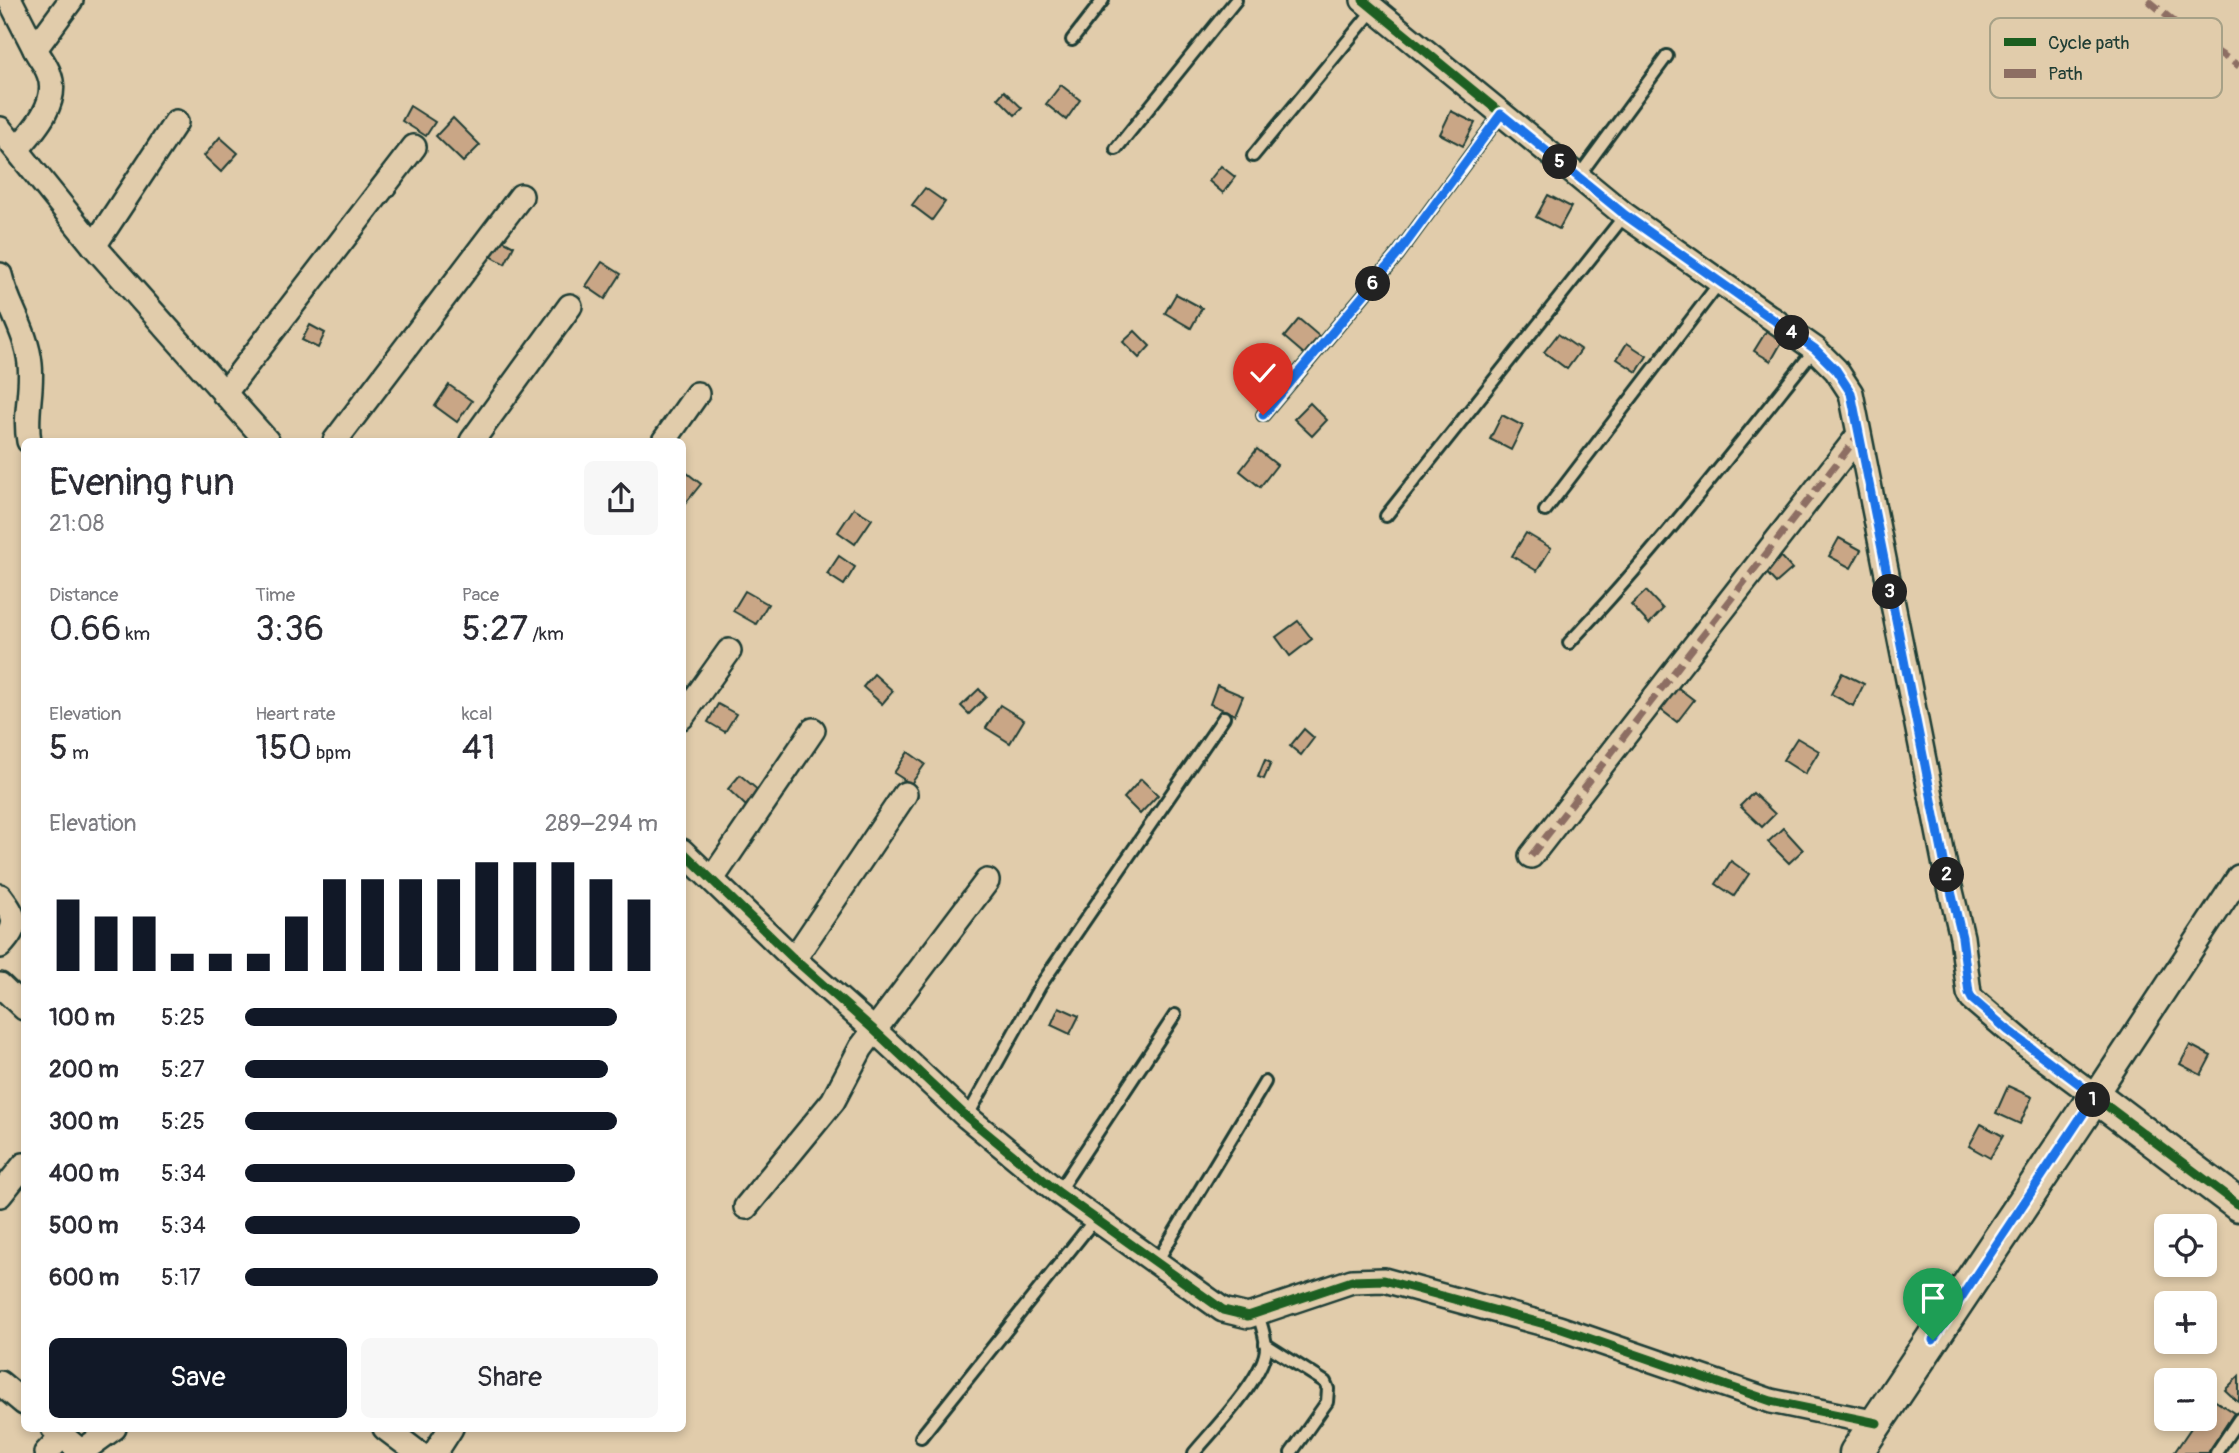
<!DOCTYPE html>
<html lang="en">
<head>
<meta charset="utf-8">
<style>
	:root { --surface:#fff; --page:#f7f7f7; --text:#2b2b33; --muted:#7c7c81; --accent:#111827 }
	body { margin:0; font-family:Pangolin,sans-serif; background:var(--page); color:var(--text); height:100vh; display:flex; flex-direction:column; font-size:26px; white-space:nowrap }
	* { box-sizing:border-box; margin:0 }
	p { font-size:23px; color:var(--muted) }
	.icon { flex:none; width:38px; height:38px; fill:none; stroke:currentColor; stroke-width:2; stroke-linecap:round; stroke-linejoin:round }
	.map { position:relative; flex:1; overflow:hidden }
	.sheet { position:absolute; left:21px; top:438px; width:665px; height:994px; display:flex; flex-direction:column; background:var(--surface); border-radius:10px; box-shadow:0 4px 10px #0003 }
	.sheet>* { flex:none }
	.buttons { position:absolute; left:2154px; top:1214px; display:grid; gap:14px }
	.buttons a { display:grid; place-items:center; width:63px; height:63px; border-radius:10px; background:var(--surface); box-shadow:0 4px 10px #0003; font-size:35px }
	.pin { position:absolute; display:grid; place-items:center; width:60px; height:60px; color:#fff; margin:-72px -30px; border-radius:50% 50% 50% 0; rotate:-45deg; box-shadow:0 0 7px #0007 }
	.pin .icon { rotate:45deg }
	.km { position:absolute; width:35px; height:35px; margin:-18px; border-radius:50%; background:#222; color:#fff; font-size:19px; line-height:35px; text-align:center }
	.round { display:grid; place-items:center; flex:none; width:74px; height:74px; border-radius:10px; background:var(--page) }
	.overview { display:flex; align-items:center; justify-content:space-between; height:119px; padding:0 28px }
	h1 { font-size:38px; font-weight:600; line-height:52px }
	.figures { display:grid; grid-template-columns:repeat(3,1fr); gap:10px; height:119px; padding:7px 28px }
	.figures div { display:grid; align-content:center }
	.figures b { font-size:35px; font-weight:600 }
	.figures small { font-size:19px; font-weight:400 }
	.figures p { font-size:19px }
	.chart { height:196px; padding:14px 28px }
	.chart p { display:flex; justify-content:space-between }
	.chart svg { width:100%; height:126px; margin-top:7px; stroke:var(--accent); stroke-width:6 }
	.cta { display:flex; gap:14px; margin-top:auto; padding:14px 28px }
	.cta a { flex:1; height:80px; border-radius:10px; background:var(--accent); color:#fff; font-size:28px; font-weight:600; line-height:80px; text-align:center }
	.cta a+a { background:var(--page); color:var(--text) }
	ul { padding:0 28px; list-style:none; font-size:23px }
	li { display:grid; grid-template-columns:112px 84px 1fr; align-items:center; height:52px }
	li i { height:18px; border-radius:9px; background:var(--accent) }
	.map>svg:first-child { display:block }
</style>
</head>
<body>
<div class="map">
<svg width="2239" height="1453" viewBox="0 0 2239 1453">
	<rect width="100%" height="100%" fill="#e1ccab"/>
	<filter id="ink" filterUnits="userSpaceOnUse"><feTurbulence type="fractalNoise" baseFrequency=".0143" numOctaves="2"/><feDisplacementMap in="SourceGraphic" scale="14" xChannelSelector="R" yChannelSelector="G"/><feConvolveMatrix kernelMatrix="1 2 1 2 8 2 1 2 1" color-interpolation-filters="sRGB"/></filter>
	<g filter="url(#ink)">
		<g fill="#c9a686" stroke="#1f3d34" stroke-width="2">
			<path d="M1061,85L1080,100L1066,120L1046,104Z"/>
			<path d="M1004,91L1022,108L1015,115L998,98Z"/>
			<path d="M410,106L435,122L426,136L402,121Z"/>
			<path d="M1451,111L1475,123L1463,146L1440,134Z"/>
			<path d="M453,118L480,145L463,162L436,136Z"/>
			<path d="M220,137L238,153L221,172L204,156Z"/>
			<path d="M1221,166L1235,177L1223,193L1209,181Z"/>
			<path d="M925,188L945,202L932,220L912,205Z"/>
			<path d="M1548,195L1571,207L1559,229L1536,217Z"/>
			<path d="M493,235L514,246L505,264L484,252Z"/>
			<path d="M602,262L621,274L605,299L586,286Z"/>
			<path d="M1176,294L1202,308L1191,328L1165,313Z"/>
			<path d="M1299,319L1319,336L1304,354L1284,337Z"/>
			<path d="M310,325L325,333L318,348L302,340Z"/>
			<path d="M1767,330L1783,340L1771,361L1754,351Z"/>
			<path d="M1135,331L1150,346L1139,358L1123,342Z"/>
			<path d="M1558,334L1581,350L1567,369L1544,352Z"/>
			<path d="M1627,343L1647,356L1637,372L1617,359Z"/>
			<path d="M449,385L472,401L457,422L435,406Z"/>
			<path d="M1310,403L1327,420L1312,436L1294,419Z"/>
			<path d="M1502,415L1523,426L1511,450L1490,439Z"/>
			<path d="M1257,449L1277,465L1260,487L1240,471Z"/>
			<path d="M682,469L701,484L685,504L682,502Z"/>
			<path d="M854,508L872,519L855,544L838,532Z"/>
			<path d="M1526,533L1551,548L1537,571L1512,556Z"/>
			<path d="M1839,538L1861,550L1851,568L1829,556Z"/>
			<path d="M1779,555L1792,569L1776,583L1763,569Z"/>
			<path d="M839,556L855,567L844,585L827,574Z"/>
			<path d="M745,591L768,604L756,624L733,611Z"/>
			<path d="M1646,591L1663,609L1649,624L1631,605Z"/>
			<path d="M1298,621L1312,639L1290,656L1276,637Z"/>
			<path d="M1842,673L1864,684L1853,706L1831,694Z"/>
			<path d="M874,674L893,691L882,704L863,687Z"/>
			<path d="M1217,685L1243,696L1235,715L1210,704Z"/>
			<path d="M1677,687L1694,700L1677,722L1660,709Z"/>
			<path d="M979,689L986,697L969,714L961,706Z"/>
			<path d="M718,704L736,714L725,732L708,722Z"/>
			<path d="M1000,705L1024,720L1010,743L986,728Z"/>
			<path d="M1304,729L1314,738L1301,755L1290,746Z"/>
			<path d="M1797,738L1819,751L1805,774L1783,760Z"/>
			<path d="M908,752L925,764L911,784L894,773Z"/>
			<path d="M1265,760L1271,763L1264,779L1258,777Z"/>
			<path d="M740,775L759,791L746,806L728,789Z"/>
			<path d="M1141,779L1158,795L1140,814L1124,798Z"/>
			<path d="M1753,793L1775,814L1762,827L1740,806Z"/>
			<path d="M1783,828L1803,850L1789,863L1768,842Z"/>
			<path d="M1731,861L1749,874L1734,896L1716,884Z"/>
			<path d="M1059,1007L1079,1016L1070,1034L1051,1025Z"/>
			<path d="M2190,1045L2211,1056L2201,1075L2180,1064Z"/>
			<path d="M2008,1086L2032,1097L2020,1124L1996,1113Z"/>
			<path d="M1981,1124L2003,1136L1990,1158L1969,1146Z"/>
			<path d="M2239,1376V1401L2238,1402L2225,1390Z"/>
			<path d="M2211,1398L2234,1413L2208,1453H2174L2197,1419H2205V1407Z"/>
		</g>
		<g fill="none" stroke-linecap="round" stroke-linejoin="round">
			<defs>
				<g id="lane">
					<path d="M1072,40L1103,0"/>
					<path d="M1116,149L1236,0"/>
					<path d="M1253,156L1374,9"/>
					<path d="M1578,177L1667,56"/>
					<path d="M1263,415L1398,254L1501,114"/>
					<path d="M1545,511L1720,282"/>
					<path d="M1386,516L1625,215"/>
					<path d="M1569,643C1657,550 1735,449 1815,349"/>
					<path d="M967,1117L1040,986L1224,717"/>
					<path d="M1058,1192L1175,1015"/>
					<path d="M1156,1263L1265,1082"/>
					<path d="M1265,1344L1325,1382L1328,1389L1327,1402L1291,1453"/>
					<path d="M921,1437L1095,1219"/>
					<path d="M1194,1453C1213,1430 1267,1375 1266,1346C1265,1335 1261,1324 1258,1314"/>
					<path d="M2216,1453L2239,1419"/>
				</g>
				<g id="street">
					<path d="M10,0L35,49"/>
					<path d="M1363,0L1625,215L1815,349L1836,370L1851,393L1945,866L1962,937L1969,993L1972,999L2026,1045L2095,1096L2239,877"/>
					<path d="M0,129L94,246L267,441"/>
					<path d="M17,149C34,130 60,102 49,74C46,65 39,57 35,49L71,0"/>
					<path d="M94,246L176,122"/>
					<path d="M0,275C7,305 27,332 30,364C33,390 24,415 29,441"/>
					<path d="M224,394L414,147"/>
					<path d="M335,441L521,196"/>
					<path d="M472,441L570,306"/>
					<path d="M664,441L697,394"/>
					<path d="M682,717L729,651"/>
					<path d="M682,851L794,959L874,1030L967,1117L1058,1192L1223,1310L1248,1316L1352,1281L1384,1280L1559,1328L1771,1401L1877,1423"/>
					<path d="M1531,856L1858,436"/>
					<path d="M712,879L813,730"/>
					<path d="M0,896C16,917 20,925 0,946"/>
					<path d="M794,959L905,794"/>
					<path d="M0,985L24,1008"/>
					<path d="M0,1195L24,1165"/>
					<path d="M746,1207L833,1101L861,1048L987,881"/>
					<path d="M0,1383L24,1403"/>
					<path d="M53,1428L83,1453"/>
					<path d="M385,1428L418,1453"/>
					<path d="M81,1452L114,1428"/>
					<path d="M46,1453L62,1436"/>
					<path d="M435,1453L451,1428"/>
				</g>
				<path id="secondary" d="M1856,1453L2095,1096L2239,1205"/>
			</defs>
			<use href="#lane" stroke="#1f3d34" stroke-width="16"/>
			<use href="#street" stroke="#1f3d34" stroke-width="28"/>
			<use href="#secondary" stroke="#1f3d34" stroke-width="37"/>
			<use href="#lane" stroke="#e1ccab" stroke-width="10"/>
			<use href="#street" stroke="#e1ccab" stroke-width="23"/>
			<use href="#secondary" stroke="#e1ccab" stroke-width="32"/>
			<g stroke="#8d6e63" stroke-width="7" stroke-dasharray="14 7" stroke-linecap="butt">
				<path d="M2148,0L2184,30L2239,66"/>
				<path d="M1531,856L1858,436"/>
			</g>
			<defs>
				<g id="cycleway">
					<path d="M1363,0L1625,215L1815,349L1836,370L1851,393L1945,866L1962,937L1969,993L1972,999L2026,1045L2239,1205"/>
					<path d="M682,851L794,959L874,1030L967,1117L1058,1192L1223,1310L1248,1316L1352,1281L1384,1280L1559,1328L1771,1401L1877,1423"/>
				</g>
			</defs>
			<use href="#cycleway" stroke="#e1ccab" stroke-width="13"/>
			<use href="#cycleway" stroke="#1b5e20" stroke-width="9"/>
		</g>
	</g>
	<g fill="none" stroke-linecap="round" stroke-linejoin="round" filter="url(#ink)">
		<defs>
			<path id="route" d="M1263,415L1398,254L1501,114L1625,215L1815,349L1836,370L1851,393L1945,866L1962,937L1969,993L1972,999L2009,1031L2095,1096L1933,1340"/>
		</defs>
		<use href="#route" stroke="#fff" stroke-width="14"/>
		<use href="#route" stroke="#1a73e8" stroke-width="9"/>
	</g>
	<rect x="1990" y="18" width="232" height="80" rx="10" fill="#e1ccab" stroke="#a7a187" stroke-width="2"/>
	<rect x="2004" y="38" width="32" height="8" fill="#1b5e20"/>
	<rect x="2004" y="69" width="32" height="9" fill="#8d6e63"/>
	<g font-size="19" fill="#1f3d34">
		<text x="2048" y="49">Cycle path</text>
		<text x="2048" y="80">Path</text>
	</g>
</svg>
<div class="buttons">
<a><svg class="icon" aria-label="locate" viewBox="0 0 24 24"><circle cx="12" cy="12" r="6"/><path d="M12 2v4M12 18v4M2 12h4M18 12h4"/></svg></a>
<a>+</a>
<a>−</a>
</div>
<div class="pin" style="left:1933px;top:1340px;background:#1e9e55"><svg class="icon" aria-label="arrive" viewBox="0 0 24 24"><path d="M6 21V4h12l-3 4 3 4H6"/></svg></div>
<div class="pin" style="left:1263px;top:415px;background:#d93025"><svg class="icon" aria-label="check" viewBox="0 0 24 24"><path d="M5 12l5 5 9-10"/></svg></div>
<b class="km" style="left:2093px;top:1100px">1</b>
<b class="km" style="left:1947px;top:875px">2</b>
<b class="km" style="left:1890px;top:592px">3</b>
<b class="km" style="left:1792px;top:333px">4</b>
<b class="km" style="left:1560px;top:162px">5</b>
<b class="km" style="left:1373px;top:284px">6</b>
<section class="sheet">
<div class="overview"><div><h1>Evening run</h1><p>21:08</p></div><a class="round"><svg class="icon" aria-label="share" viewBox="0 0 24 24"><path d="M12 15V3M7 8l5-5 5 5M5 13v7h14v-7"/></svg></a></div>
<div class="figures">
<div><p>Distance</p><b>0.66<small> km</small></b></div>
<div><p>Time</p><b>3:36</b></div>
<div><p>Pace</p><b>5:27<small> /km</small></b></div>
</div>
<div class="figures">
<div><p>Elevation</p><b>5<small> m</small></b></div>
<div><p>Heart rate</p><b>150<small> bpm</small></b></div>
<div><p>kcal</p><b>41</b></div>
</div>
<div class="chart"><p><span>Elevation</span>289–294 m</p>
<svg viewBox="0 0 160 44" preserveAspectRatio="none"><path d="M5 44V19M15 44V25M25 44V25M35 44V38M45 44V38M55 44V38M65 44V25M75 44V12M85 44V12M95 44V12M105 44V12M115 44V6M125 44V6M135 44V6M145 44V12M155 44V19"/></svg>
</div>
<ul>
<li><b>100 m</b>5:25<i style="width:90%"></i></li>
<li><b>200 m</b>5:27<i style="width:88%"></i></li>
<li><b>300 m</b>5:25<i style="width:90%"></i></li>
<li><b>400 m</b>5:34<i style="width:80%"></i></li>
<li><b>500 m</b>5:34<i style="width:81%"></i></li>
<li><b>600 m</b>5:17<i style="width:100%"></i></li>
</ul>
<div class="cta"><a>Save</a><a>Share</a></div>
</section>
</div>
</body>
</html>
